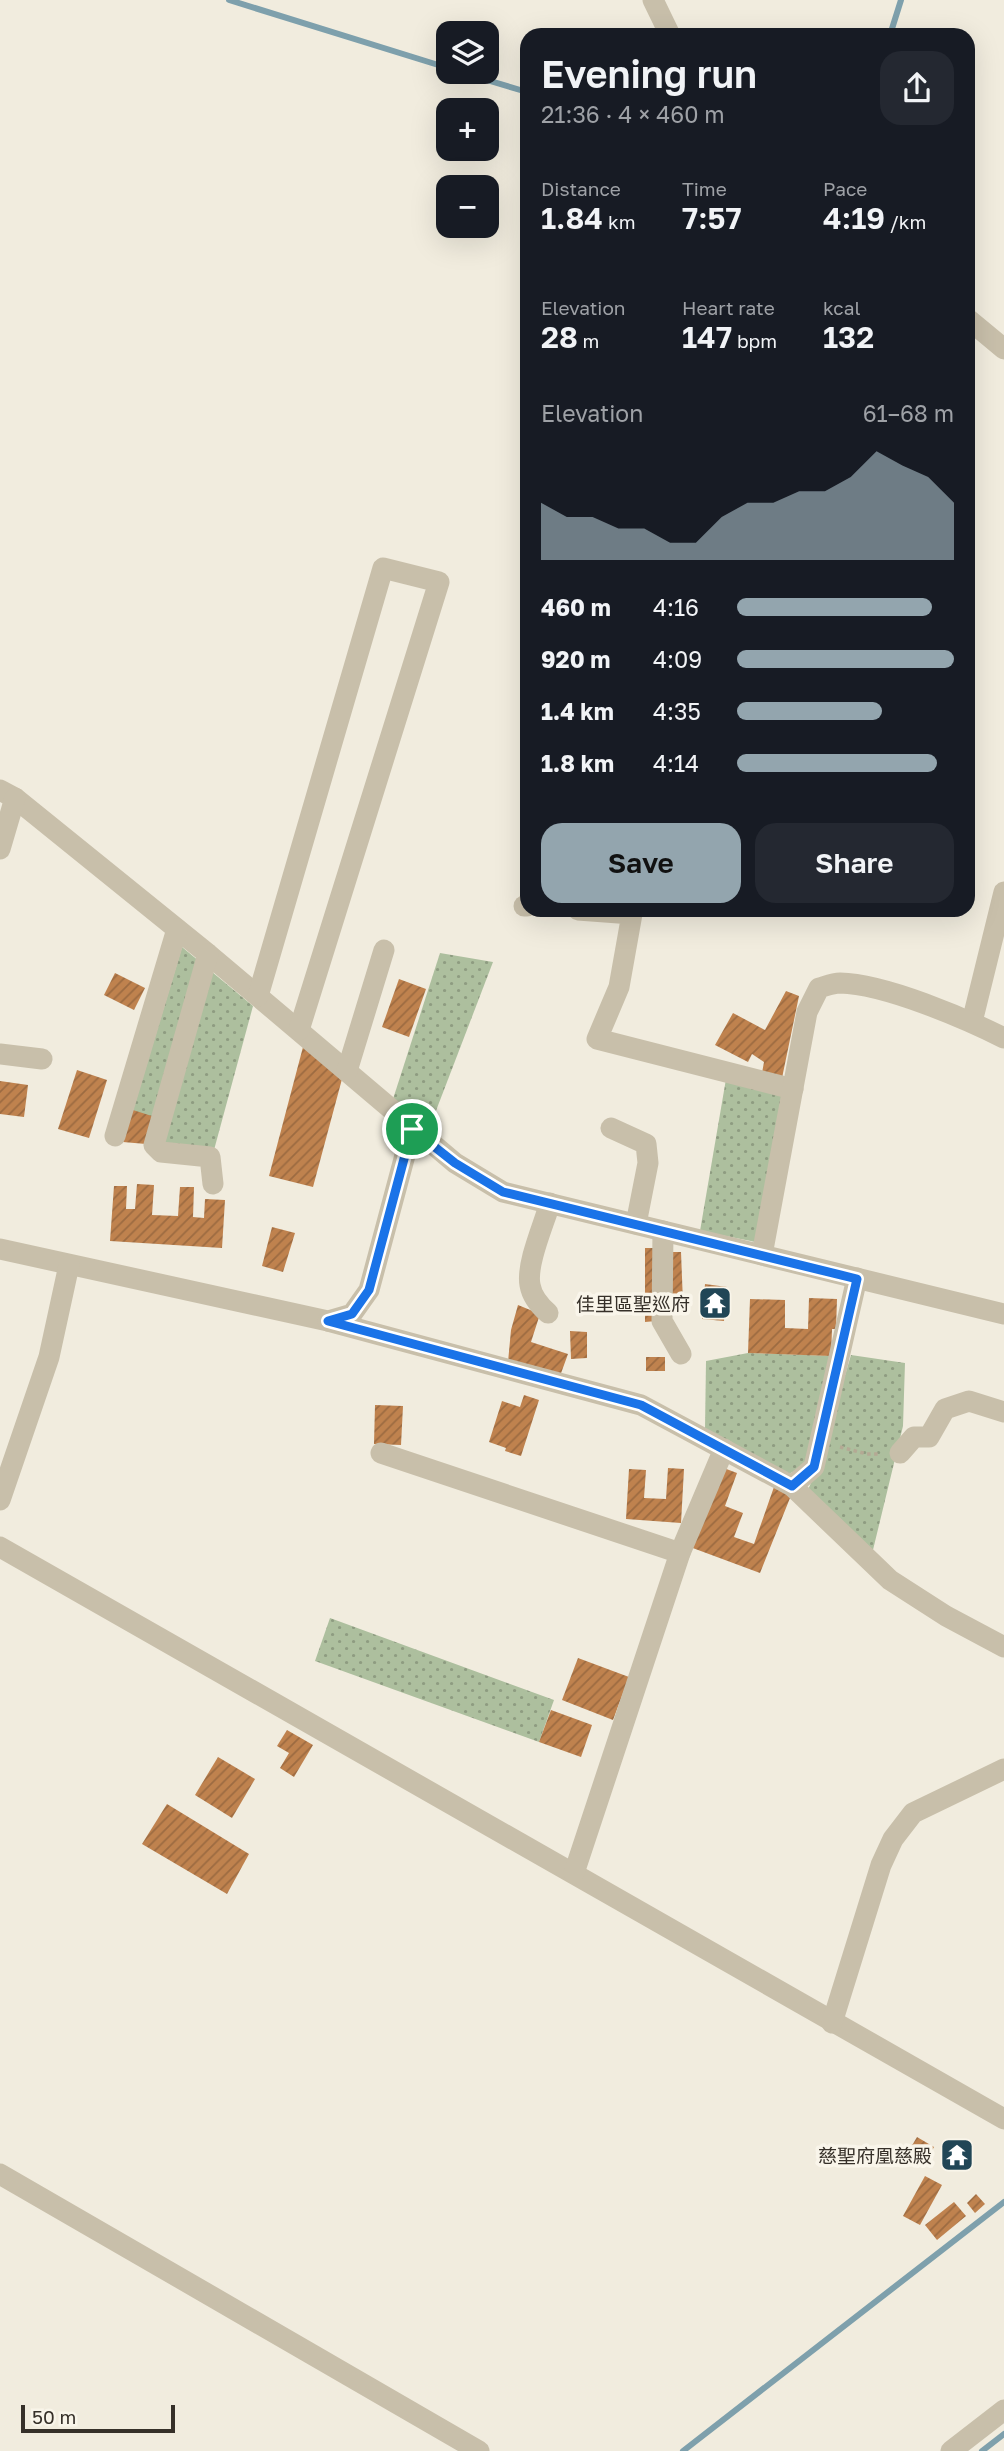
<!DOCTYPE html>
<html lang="en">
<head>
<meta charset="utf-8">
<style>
	:root { --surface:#171b24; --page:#242831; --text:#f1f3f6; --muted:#9ea1a6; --accent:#93a5ae }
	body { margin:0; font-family:"Golos Text","Noto Sans TC",sans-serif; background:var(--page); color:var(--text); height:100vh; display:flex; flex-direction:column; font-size:26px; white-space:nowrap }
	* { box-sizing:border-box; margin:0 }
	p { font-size:23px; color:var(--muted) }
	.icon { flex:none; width:38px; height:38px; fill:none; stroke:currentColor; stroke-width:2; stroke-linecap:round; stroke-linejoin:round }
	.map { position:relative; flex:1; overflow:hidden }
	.details { position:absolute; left:520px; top:28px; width:455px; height:889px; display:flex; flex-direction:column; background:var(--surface); border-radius:21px; box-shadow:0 7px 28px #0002 }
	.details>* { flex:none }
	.buttons { position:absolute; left:436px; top:21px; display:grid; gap:14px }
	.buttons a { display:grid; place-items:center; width:63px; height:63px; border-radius:14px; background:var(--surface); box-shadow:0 7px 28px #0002; font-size:35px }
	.scale { position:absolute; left:21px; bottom:18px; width:154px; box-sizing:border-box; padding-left:7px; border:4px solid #363029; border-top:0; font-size:19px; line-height:24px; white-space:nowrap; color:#363029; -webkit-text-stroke:5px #f9f5ea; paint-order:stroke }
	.pin { position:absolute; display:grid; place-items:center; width:60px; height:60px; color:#fff; margin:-30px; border:4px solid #fff; border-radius:50%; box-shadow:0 2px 7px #0007 }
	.round { display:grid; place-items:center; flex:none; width:74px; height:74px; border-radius:21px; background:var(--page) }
	.headline { display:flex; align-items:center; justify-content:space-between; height:119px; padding:0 21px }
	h1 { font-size:38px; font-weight:600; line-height:52px }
	.stats { display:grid; grid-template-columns:repeat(3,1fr); gap:10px; height:119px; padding:7px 21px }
	.stats div { display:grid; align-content:center }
	.stats b { font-size:30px; font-weight:600 }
	.stats small { font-size:19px; font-weight:400 }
	.stats p { font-size:19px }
	.chart { height:196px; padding:14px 21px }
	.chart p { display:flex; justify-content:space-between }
	.chart svg { width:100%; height:126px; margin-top:7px; fill:var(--accent); opacity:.7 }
	.button { display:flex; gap:14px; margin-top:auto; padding:14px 21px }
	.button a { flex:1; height:80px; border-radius:21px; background:var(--accent); color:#111; font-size:28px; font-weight:600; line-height:80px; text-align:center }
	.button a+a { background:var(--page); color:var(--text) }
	ul { padding:0 21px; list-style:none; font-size:23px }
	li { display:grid; grid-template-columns:112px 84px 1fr; align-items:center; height:52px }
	li i { height:18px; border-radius:9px; background:var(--accent) }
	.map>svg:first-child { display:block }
</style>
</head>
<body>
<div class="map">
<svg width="1004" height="2451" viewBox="0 0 1004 2451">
	<defs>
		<pattern id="grass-dots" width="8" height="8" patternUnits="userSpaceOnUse" patternTransform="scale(1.75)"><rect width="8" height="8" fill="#adbf9e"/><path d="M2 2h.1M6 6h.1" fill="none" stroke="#8e9c81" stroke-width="1.8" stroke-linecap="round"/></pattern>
		<pattern id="building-hatch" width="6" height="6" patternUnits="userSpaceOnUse" patternTransform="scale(1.75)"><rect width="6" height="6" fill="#bf824e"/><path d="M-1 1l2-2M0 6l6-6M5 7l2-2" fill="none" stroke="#9c6b41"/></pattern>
	</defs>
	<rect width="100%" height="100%" fill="#f1ecde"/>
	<g fill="url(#grass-dots)">
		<path d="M182,947L253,1006L214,1150L164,1146L133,1110Z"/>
		<path d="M440,953L493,962L429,1129L393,1099Z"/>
		<path d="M726,1079L786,1091L756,1242L700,1231Z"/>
		<path d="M748,1353L833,1356L809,1463L789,1474L705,1429L706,1361Z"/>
		<path d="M851,1355L905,1363L903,1426L872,1554L807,1492L818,1467Z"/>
		<path d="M330,1618L554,1700L539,1742L315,1661Z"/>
	</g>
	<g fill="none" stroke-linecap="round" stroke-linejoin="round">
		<g stroke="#7ea0ac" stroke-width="6">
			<path d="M229,0L448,68"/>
			<path d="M890,35L901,0"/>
			<path d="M460,72L527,92"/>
			<path d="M683,2451L1004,2202"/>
			<path d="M982,2451L1004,2434"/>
		</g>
	</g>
	<g fill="url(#building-hatch)">
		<path d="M115,973L145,988L134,1010L104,995Z"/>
		<path d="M399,979L426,989L409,1037L382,1027Z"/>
		<path d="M786,991L799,996L782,1078L762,1073L764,1062L752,1054L748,1062L715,1045L733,1013L765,1030Z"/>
		<path d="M303,1047L342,1079L313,1187L269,1176Z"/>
		<path d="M77,1070L107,1080L89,1138L58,1129Z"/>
		<path d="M0,1081L28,1085L24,1117L0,1114Z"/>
		<path d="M133,1110L155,1117L146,1144L123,1142Z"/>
		<path d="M137,1184L154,1185L152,1215L178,1216L180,1187H194L193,1217L204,1218L205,1199L225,1200L222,1248L110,1241L114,1186H127L126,1209H135Z"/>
		<path d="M272,1227L295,1233L283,1272L262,1266Z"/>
		<path d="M645,1248H656V1321L645,1322Z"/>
		<path d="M666,1252H681L683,1303H668Z"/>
		<path d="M705,1284L727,1287L724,1321L702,1319Z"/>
		<path d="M809,1298L837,1299L836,1329H832L831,1356L748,1353L750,1299L785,1300V1328L808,1329Z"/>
		<path d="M518,1305L540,1314L531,1342L568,1354L560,1376L508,1362L511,1330Z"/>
		<path d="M570,1331L587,1332V1358L571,1359Z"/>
		<rect x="646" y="1357" width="19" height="14"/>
		<path d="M524,1395L539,1400L521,1456L505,1451L506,1448L489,1442L502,1401L520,1407Z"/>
		<path d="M375,1405L403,1406L401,1445L374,1444Z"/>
		<path d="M721,1467L737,1473L725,1506L743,1513L734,1537L754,1544L775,1484L792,1493L760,1573L690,1547Z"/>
		<path d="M668,1468L684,1469L681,1523L626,1519L629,1469L646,1470L644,1498L666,1499Z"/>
		<path d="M578,1658L629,1677L613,1720L562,1700Z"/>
		<path d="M551,1710L592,1725L581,1757L539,1742Z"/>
		<path d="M287,1730L313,1745L294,1777L280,1768L289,1753L277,1746Z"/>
		<path d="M218,1757L255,1779L232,1818L195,1795Z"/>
		<path d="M167,1804L249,1854L227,1894L142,1844Z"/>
		<path d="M917,2137L934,2147L924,2164L907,2154Z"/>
		<path d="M925,2176L942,2185L920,2225L903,2216Z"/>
		<path d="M976,2194L985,2204L975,2213L967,2203Z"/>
		<path d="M954,2202L966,2216L937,2240L925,2225Z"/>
	</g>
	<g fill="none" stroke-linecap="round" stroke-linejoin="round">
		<path stroke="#b4a994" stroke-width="3.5" stroke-dasharray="3.5 3.5" stroke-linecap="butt" d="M840,1447L867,1454H881"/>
		<g stroke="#c8bfaa" stroke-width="21">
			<path d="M653,0L670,35"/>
			<path d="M968,319L1004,349"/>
			<path d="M0,790L15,798L208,954L455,1163L503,1192L1004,1314"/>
			<path d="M0,849L15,798"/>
			<path d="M524,906H527"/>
			<path d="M578,910L632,914L619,987L597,1039L793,1089"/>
			<path d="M208,954L154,1145L161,1152L210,1157L213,1184"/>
			<path d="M258,996L383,568L439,582L299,1030"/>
			<path d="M972,1022L1004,892"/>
			<path d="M0,1054L42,1059"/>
			<path d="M347,1071L384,950"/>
			<path d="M611,1128L646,1144L648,1163L636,1224"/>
			<path d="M115,1136L177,929"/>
			<path d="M663,1231L662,1321L681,1354"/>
			<path d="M0,1249L328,1321L352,1314L369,1290L412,1129"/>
			<path d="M762,1255L807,1012L819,988C826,986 833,983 840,983C885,984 964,1018 1004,1038"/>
			<path d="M548,1313C540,1306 532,1297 530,1285C526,1264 544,1224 550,1203"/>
			<path d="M328,1321L641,1405L792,1486L890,1580L946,1616L1004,1647"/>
			<path d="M381,1453L680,1553"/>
			<path d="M900,1453L914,1437H929L945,1409L969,1401L1004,1412"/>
			<path d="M792,1486L814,1467L857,1278"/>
			<path d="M0,1500L49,1357L69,1265"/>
			<path d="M0,1547L1004,2119"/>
			<path d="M574,1873L680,1553L724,1449"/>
			<path d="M832,2023L881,1865L893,1839L913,1813L1004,1769"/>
			<path d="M0,2174L479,2451"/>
			<path d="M951,2451L1004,2410"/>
		</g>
	</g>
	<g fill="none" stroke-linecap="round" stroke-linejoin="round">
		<defs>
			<path id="route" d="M412,1129L455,1163L503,1192L857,1279L814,1467L792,1486L641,1405L328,1321L352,1314L369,1290Z"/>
		</defs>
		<use href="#route" stroke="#fff" stroke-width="14"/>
		<use href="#route" stroke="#1a73e8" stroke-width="9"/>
	</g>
	<defs>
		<symbol id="temple-square" viewBox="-11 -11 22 22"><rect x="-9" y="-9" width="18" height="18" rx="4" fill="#214656" stroke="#f9f5ea"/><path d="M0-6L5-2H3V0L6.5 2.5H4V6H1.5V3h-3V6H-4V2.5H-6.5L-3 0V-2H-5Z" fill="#fff"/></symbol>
	</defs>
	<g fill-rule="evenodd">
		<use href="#temple-square" x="696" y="1284" width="38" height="38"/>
		<use href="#temple-square" x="938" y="2136" width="38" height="38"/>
	</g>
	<g text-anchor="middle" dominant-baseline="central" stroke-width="7" stroke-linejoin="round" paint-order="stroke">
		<g font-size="19" fill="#363029" stroke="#f9f5ea" text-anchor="end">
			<text x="690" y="1303">佳里區聖巡府</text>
			<text x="932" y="2155">慈聖府凰慈殿</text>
		</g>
	</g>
</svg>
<div class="buttons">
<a><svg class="icon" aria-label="layers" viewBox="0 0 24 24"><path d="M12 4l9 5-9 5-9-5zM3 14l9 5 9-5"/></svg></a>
<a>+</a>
<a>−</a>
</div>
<div class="scale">50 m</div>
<div class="pin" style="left:412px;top:1129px;background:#1e9e55"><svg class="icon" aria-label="arrive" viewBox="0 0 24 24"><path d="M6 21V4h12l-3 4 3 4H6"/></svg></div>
<section class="details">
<div class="headline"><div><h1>Evening run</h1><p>21:36 · 4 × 460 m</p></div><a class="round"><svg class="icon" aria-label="share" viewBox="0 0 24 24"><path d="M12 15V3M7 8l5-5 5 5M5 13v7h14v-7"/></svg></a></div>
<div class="stats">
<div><p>Distance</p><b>1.84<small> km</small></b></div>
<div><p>Time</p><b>7:57</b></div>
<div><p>Pace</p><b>4:19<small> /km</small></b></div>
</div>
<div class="stats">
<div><p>Elevation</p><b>28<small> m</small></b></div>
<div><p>Heart rate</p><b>147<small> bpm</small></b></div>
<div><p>kcal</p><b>132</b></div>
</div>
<div class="chart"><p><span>Elevation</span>61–68 m</p>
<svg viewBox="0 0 160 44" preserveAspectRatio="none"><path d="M0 44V24L10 29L20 29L30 33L40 33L50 38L60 38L70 29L80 24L90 24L100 20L110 20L120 15L130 6L140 11L150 15L160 24V44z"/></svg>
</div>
<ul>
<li><b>460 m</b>4:16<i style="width:90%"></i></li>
<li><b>920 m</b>4:09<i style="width:100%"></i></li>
<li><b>1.4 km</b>4:35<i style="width:67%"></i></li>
<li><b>1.8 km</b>4:14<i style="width:92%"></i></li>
</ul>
<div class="button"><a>Save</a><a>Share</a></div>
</section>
</div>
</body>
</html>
